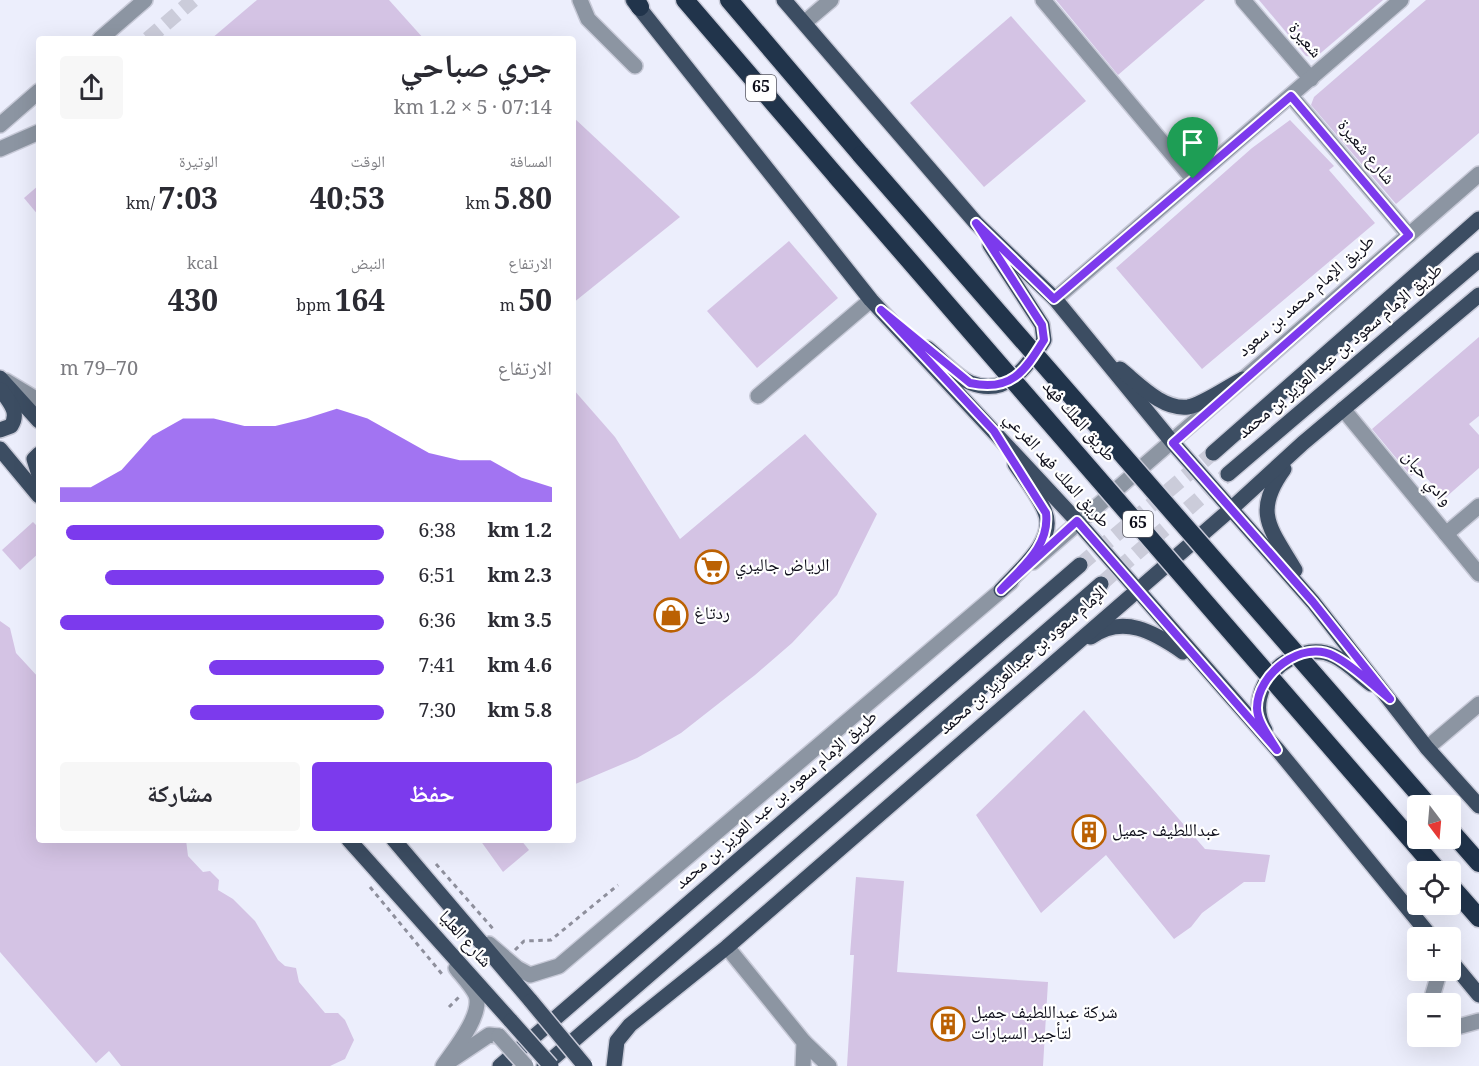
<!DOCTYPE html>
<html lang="ar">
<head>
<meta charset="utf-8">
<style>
	:root { --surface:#fff; --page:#f7f7f7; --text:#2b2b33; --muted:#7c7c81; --accent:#7c3aed }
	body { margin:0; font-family:Georgia,"Noto Naskh Arabic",serif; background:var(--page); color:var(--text); direction:rtl; height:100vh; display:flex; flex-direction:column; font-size:22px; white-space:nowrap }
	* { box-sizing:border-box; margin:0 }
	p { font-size:20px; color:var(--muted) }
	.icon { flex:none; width:33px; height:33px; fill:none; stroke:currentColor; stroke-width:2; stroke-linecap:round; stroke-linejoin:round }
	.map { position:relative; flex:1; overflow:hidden; direction:ltr }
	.details { position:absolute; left:36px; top:36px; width:540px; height:807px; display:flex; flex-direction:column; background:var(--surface); border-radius:6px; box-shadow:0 6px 24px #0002; direction:rtl }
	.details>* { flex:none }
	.needle { width:39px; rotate:164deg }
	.controls { position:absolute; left:1407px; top:795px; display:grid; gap:12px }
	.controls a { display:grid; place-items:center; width:54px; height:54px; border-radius:6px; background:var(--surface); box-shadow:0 6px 24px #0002; font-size:30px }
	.pin { position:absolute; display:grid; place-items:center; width:51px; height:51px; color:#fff; margin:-62px -26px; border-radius:50% 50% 50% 0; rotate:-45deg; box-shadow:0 0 6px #0007 }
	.pin .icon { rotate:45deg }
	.round { display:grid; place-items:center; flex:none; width:63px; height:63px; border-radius:6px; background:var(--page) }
	.headline { display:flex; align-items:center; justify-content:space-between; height:102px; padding:0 24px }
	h1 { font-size:33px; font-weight:700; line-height:45px }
	.metrics { display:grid; grid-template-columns:repeat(3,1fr); gap:9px; height:102px; padding:6px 24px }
	.metrics div { display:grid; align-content:center }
	.metrics b { font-size:30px; font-weight:700 }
	.metrics small { font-size:16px; font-weight:400 }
	.metrics p { font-size:16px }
	.chart { height:168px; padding:12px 24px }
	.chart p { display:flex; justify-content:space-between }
	.chart svg { width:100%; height:108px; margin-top:6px; fill:var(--accent); opacity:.7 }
	.cta { display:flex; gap:12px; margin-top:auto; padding:12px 24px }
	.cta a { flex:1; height:69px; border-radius:6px; background:var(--accent); color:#fff; font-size:24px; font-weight:700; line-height:69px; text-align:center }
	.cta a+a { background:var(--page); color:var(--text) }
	ul { padding:0 24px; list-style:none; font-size:20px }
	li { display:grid; grid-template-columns:96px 72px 1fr; align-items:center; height:45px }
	li i { height:15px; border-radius:8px; background:var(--accent) }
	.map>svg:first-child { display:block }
</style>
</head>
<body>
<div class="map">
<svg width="1479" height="1066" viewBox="0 0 1479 1066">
	<rect width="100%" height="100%" fill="#eceefc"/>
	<g fill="#d4c3e4">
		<path d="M257,0H389L424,39H211Z"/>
		<path d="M1056,0H1205L1118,75Z"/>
		<path d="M1259,0H1383L1316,57L1306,56Z"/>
		<path d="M1426,0H1479V133L1396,204L1311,105L1314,97Z"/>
		<path d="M1011,16L1086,101L984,187L910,103Z"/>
		<path d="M573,117L680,217L573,303Z"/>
		<path d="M1290,120L1334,166L1329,170L1375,223L1202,369L1116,268L1252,148Z"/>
		<path d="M39,185V216L24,198Z"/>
		<path d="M789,241L838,298L757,368L707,311Z"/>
		<path d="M1479,337V416L1469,424L1479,435V468L1445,498L1419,470L1411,476L1372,429Z"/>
		<path d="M573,389L615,437L680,539L805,434L877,514L837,595L792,643L755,675L681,733L637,758L573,785Z"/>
		<path d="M33,522L39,528V553L20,570L2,550Z"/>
		<path d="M0,621L10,628L16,653L39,678V840H186L188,856L203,872L210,871L219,880L218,890L233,899L255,921L278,960L285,966L296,968L299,982L325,1013H338L345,1020L354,1040L345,1059L330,1066H121L109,1051L96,1063L0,952Z"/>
		<path d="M1084,710L1205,849L1270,855L1265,882H1244L1202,913L1191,927L1174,939L1106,855L1041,913L976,815Z"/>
		<path d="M480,840H521L529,850L503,872Z"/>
		<path d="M856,877L904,881L897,972L1048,982L1043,1066H847L854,955H850Z"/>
	</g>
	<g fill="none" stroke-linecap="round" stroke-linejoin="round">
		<path stroke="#cbccda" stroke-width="15" stroke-dasharray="15 8" stroke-linecap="butt" d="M148,39L193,0"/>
		<g stroke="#cbccda" stroke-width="15" stroke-dasharray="15 8" stroke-linecap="butt">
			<path d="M1080,565L1213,453"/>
			<path d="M1101,584L1228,474"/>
		</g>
		<defs>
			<g id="minor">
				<path d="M580,0L588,19L635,66"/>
				<path d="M1043,0L1193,179"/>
				<path d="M1243,0L1311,79"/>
				<path d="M804,23L831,0"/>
				<path d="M100,39L145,0"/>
				<path d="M1291,96L1409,235"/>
				<path d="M0,125L39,91"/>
				<path d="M0,149L39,132"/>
				<path d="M1055,299L1401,0"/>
				<path d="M6,381L39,401"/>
				<path d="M758,396L871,300"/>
				<path d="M1343,409L1479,574"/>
				<path d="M1446,534L1479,506"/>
				<path d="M1033,562L1479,174"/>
				<path d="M1427,748L1479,704"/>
				<path d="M489,944L517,968L530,975L559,966L1011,582"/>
				<path d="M727,947L804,1042L803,1066"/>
				<path d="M1430,1004L1440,970"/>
				<path d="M1450,1029L1479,1021"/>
				<path d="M804,1042L829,1066"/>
				<path d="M453,1059L489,1035L499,1036"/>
				<path d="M443,1066C454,1050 483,1015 476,995C472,986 462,976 456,968"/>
			</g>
			<g id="major">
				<path d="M633,0L871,300L1077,521L1277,749L1432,938"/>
				<path d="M784,0L976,223L1055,299L1173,443L1313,602L1427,748L1479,806"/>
				<path d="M927,348C940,358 956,377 971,383C1007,397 1028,366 1044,340L1042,325L990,245"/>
				<path d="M1120,369C1139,384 1162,410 1188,407C1202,405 1229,386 1243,379"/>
				<path d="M0,378L39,421"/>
				<path d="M0,430L11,426C20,412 9,402 1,390"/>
				<path d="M0,449L39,496"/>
				<path d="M1213,453L1479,219"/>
				<path d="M39,454L34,459L39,475"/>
				<path d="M1284,469C1252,513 1271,529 1295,570"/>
				<path d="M1228,474L1479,260"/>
				<path d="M1001,590C1018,571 1057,541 1045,512C1039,496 1025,479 1015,464"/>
				<path d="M1091,637C1123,614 1154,632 1183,652"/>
				<path d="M1265,730C1240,688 1294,637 1334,656C1347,662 1359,675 1371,684"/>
				<path d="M349,840L511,1021"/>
				<path d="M394,840L531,1001"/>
				<path d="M1450,960L1479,995"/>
				<path d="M500,1066L1080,565"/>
				<path d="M544,1066L1101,584"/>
				<path d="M614,1066L617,1041L630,1025L727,947L1231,509L1303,443L1479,295"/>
			</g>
			<g id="highway">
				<path d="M636,0L640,7"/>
				<path d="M685,0L837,177"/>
				<path d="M729,0L861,155"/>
				<path d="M1450,830L1479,863"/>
				<path d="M1450,885L1479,918"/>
			</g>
		</defs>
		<use href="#minor" stroke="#c8cad8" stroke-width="18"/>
		<use href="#major" stroke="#c8cad8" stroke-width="18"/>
		<use href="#highway" stroke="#c8cad8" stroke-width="21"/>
		<g stroke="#8e8f9c" stroke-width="3" stroke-dasharray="4.5 4.5" stroke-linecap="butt">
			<path d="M436,864L495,931"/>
			<path d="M370,887L442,974"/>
			<path d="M515,950L524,941L551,940L618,885"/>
			<path d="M449,1007L460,996"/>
		</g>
		<use href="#minor" stroke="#8c95a2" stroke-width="15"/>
		<use href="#major" stroke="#3c4d62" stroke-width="15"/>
		<use href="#highway" stroke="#21344b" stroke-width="18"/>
		<defs>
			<path id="minor-bridge" d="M499,1036L526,1066"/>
			<g id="major-bridge">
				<path d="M531,1001L585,1066"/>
				<path d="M511,1021L551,1066"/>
			</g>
			<g id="highway-bridge">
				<path d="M861,155L1429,806"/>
				<path d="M837,177L1438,871"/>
			</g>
		</defs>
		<use href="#minor-bridge" stroke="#c8cad8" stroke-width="18" stroke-linecap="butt"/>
		<use href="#major-bridge" stroke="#c8cad8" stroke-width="18" stroke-linecap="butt"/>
		<use href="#highway-bridge" stroke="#c8cad8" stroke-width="21" stroke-linecap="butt"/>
		<use href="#minor-bridge" stroke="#8c95a2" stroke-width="15"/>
		<use href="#major-bridge" stroke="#3c4d62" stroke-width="15"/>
		<use href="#highway-bridge" stroke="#21344b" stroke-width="18"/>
	</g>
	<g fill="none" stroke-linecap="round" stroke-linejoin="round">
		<defs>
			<path id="route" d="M1291,96L1409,235L1173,443L1313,602L1390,699C1372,685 1354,666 1334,656C1302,639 1257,674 1257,708C1257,722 1270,738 1277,750L1077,521L1001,590C1022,567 1050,546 1046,513L994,431L881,310L970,383C1011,392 1024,372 1044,340L1042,325L976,223L1054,299Z"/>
		</defs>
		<use href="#route" stroke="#fff" stroke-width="12"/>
		<use href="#route" stroke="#7c3aed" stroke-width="8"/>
	</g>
	<defs>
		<symbol id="supermarket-ring" viewBox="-11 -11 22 22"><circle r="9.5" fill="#fff" stroke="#bb6103" stroke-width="1.5"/><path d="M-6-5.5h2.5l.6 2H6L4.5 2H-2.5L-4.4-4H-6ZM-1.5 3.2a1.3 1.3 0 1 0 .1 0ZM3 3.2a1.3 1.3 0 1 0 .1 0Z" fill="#bb6103"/></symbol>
		<symbol id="shop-ring" viewBox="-11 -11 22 22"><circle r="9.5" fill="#fff" stroke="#bb6103" stroke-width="1.5"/><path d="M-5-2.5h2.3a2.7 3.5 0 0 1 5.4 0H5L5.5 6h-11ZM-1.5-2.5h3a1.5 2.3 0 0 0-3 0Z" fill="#bb6103"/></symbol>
		<symbol id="building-ring" viewBox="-11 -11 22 22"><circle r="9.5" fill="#fff" stroke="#bb6103" stroke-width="1.5"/><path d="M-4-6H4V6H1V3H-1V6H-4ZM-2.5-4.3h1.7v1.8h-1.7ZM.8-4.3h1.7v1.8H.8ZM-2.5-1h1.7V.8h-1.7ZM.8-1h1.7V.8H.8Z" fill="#bb6103"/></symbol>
	</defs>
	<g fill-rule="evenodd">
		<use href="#supermarket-ring" x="693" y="548" width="38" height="38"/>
		<use href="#shop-ring" x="652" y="596" width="38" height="38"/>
		<use href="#building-ring" x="1070" y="813" width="38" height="38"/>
		<use href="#building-ring" x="929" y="1005" width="38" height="38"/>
	</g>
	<g text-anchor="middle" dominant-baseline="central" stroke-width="4.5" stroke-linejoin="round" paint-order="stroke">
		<g fill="#fff" stroke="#56565f" stroke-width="1.5">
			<rect x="746" y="75" width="30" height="26" rx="4.5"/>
			<rect x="1123" y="511" width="30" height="26" rx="4.5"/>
		</g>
		<g font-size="16" font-weight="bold" fill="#0e0e1a">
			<text x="761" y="88">65</text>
			<text x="1138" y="524">65</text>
		</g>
		<g font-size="18" fill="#0e0e1a" stroke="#fff">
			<text transform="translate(1304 41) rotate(49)">شعيرة</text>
			<text transform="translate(1365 153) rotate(50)">شارع شعيرة</text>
			<text transform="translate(1307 297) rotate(-41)">طريق الإمام محمد بن سعود</text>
			<text transform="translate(1341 352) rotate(-40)">طريق الإمام سعود بن عبد العزيز بن محمد</text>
			<text transform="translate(1078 422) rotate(49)">طريق الملك فهد</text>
			<text transform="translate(1056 471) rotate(48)">طريق الملك فهد الفرعي</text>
			<text transform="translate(1426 479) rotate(50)">وادي حبان</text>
			<text transform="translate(1024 661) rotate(-41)">الإمام سعود بن عبدالعزيز بن محمد</text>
			<text transform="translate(777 801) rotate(-41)">طريق الإمام سعود بن عبد العزيز بن محمد</text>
			<text transform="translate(464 940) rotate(48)">شارع العليا</text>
		</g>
		<g font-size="18" fill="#0e0e1a" stroke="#fff" text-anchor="start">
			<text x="735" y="567">الرياض جاليري</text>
			<text x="694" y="615">ردتاغ</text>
			<text x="1112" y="832">عبداللطيف جميل</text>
			<text x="971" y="1014">شركة عبداللطيف جميل<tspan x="971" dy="21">لتأجير السيارات</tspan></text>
		</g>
	</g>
</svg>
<div class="controls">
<a><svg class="needle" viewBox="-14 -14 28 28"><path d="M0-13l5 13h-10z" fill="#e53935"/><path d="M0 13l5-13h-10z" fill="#7c7c81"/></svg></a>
<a><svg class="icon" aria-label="locate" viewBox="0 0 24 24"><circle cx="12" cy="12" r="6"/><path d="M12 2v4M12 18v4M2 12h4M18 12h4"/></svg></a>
<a>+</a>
<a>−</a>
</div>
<div class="pin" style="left:1193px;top:179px;background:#1e9e55"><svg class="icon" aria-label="arrive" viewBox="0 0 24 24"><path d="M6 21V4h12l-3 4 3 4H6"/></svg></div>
<section class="details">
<div class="headline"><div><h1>جري صباحي</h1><p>07:14 · 5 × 1.2 km</p></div><a class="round"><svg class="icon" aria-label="share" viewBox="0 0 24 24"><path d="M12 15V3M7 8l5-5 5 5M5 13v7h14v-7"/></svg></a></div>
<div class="metrics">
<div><p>المسافة</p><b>5.80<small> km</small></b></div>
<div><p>الوقت</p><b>40:53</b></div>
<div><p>الوتيرة</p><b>7:03<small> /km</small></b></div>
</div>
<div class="metrics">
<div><p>الارتفاع</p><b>50<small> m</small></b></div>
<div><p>النبض</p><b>164<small> bpm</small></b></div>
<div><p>kcal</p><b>430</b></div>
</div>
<div class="chart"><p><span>الارتفاع</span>70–79 m</p>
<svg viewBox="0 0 160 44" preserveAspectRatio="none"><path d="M0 44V38L10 38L20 31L30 17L40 10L50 10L60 13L70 13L80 10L90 6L100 10L110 17L120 24L130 27L140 27L150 34L160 38V44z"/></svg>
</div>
<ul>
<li><b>1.2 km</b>6:38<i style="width:98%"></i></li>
<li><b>2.3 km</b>6:51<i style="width:86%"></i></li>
<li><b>3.5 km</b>6:36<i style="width:100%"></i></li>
<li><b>4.6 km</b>7:41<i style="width:54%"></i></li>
<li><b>5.8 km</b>7:30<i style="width:60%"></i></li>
</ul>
<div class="cta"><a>حفظ</a><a>مشاركة</a></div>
</section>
</div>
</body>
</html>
